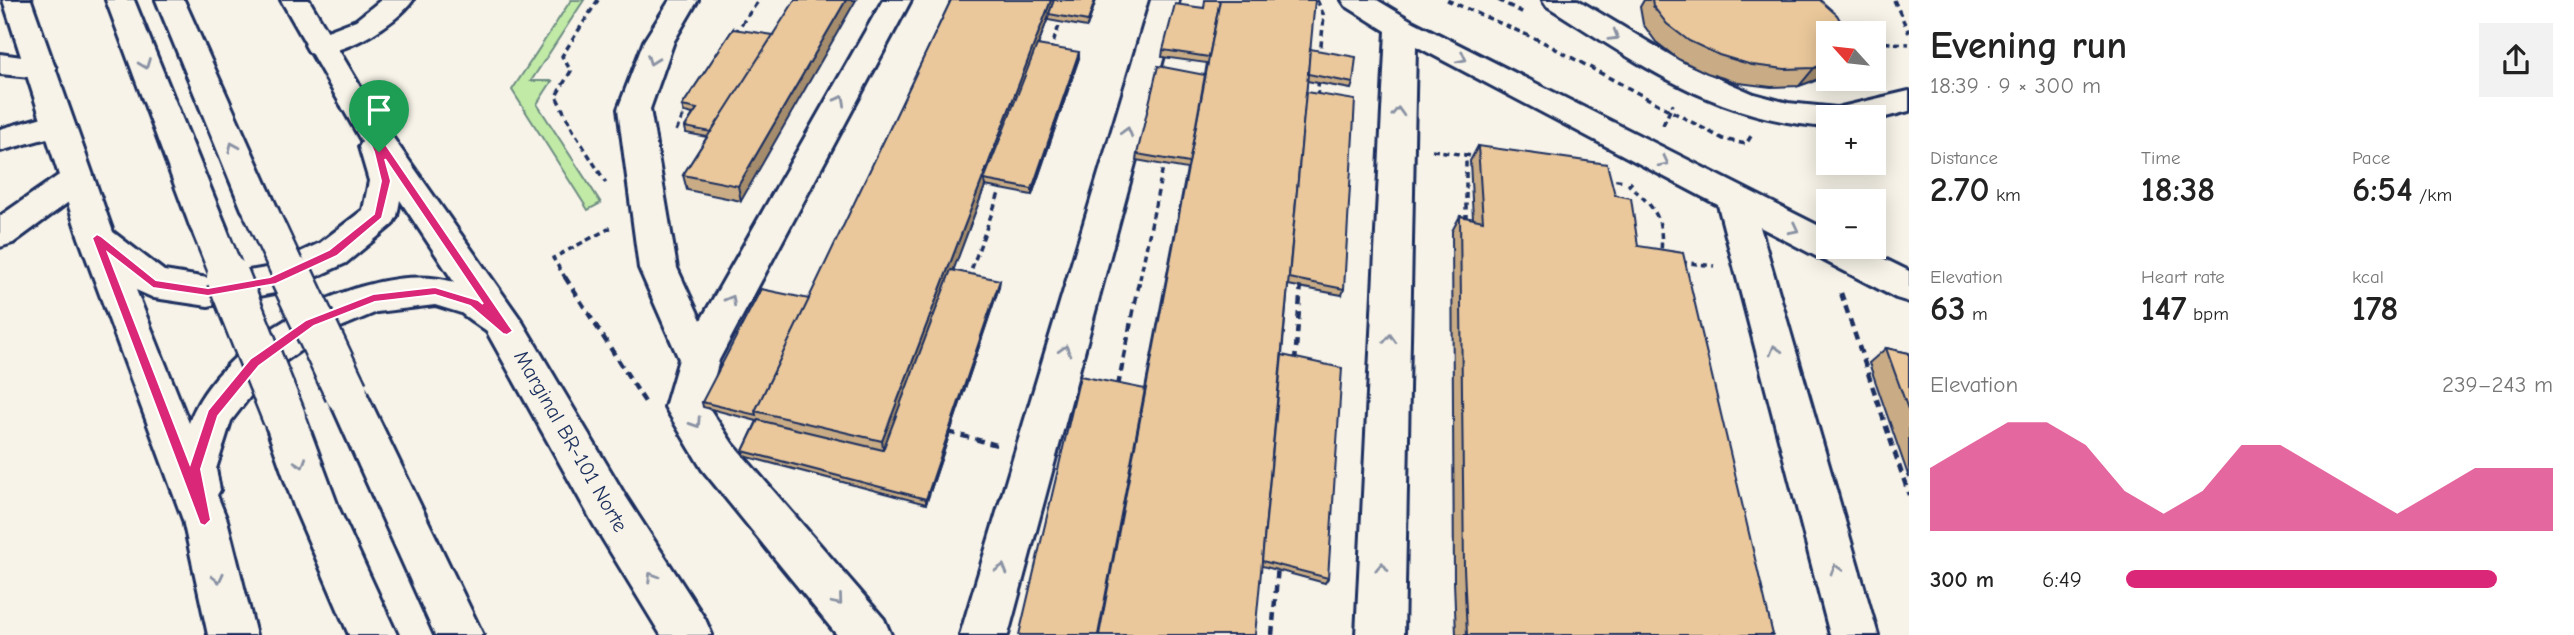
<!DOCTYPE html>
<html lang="en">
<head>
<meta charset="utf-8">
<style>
	:root { --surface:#fff; --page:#f2f2f2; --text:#222; --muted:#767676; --accent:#db2777 }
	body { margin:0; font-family:"Comic Neue",sans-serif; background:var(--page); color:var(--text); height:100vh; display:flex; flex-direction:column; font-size:26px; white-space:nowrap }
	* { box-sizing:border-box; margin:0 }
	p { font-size:23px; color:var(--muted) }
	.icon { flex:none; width:38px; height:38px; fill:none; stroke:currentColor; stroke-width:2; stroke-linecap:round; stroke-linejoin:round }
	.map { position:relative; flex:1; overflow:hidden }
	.sheet { display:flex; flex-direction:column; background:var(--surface); width:665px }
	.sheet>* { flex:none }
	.needle { width:46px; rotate:297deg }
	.tools { position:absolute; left:1816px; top:21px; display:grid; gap:14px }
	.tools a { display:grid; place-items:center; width:70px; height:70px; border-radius:0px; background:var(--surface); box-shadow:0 4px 18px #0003; font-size:35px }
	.pin { position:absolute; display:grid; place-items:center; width:60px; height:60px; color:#fff; margin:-72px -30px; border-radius:50% 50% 50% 0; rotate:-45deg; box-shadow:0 0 7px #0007 }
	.pin .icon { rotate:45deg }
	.round { display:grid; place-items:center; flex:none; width:74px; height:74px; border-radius:0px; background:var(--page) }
	.summary { display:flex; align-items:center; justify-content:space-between; height:119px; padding:0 21px }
	h1 { font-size:38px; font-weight:600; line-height:52px }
	.stats { display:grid; grid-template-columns:repeat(3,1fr); gap:10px; height:119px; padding:7px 21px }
	.stats div { display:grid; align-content:center }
	.stats b { font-size:35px; font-weight:600 }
	.stats small { font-size:19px; font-weight:400 }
	.stats p { font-size:19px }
	.chart { height:196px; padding:14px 21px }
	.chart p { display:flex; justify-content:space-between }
	.chart svg { width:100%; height:126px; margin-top:7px; fill:var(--accent); opacity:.7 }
	ul { padding:0 21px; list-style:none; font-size:23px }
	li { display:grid; grid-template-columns:112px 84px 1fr; align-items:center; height:52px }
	li i { height:18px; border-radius:9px; background:var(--accent) }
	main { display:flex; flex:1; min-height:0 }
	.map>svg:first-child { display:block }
</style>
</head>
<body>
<main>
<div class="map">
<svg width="1909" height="635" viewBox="0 0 1909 635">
	<rect width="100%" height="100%" fill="#f7f3e8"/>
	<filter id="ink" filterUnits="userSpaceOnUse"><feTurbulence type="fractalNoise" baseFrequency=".0143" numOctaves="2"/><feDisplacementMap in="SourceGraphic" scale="14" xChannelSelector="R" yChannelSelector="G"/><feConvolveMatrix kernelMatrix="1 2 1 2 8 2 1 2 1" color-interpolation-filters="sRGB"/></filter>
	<g filter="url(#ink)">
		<path fill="#c0eaa6" stroke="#6e8c82" stroke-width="2" d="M571,0H584L531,81H552L537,104L601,203L588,210L512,90Z"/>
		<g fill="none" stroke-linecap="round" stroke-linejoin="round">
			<defs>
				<g id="minor">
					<path d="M381,0H413C397,24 339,59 309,52L305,45L309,38L356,20Z"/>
					<path d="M670,0H698L674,41L650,109L677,268L701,320L883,0H911L719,360L707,405L732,443L884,619L891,635H837L702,469L665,407L679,359L639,268L618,109L644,41Z"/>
					<path d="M1151,0H1179L1008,635H960Z"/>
					<path d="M1342,0H1377L1412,21L1829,231V247H1860L1909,271V302L1896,298L1760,227L1878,635H1830L1718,205L1416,46L1404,635H1356L1386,31L1346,6Z"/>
					<path d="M1543,0H1578L1685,64L1754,94L1788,103L1837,108L1909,91V111L1874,120V117H1829V127C1715,120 1640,64 1547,6Z"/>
					<path d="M0,54L51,61L56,68L51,75L40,78L0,74Z"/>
					<path d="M57,113L69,116L73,124L69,132L0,151V129Z"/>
					<path d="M77,167L89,171L94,179L89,187L13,243L0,247V216L65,171Z"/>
				</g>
				<path id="major" d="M3,0H31L113,232L164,271L208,278L266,268L320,243L363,210L369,181L359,147L362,142L281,0H309L379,118L521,320L626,497L705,619L712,635H661L594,525L487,332L461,313L435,305L377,312L324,334L268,373L231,421L216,469L220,490L217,495L227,520L256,635H208L183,520L79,238ZM400,200L454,282C369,257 218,339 189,423L136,290L154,298L208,306L285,291L346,263L392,225L397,216Z"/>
				<g id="highway">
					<path d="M106,0H134L227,229L222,238L209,242L196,238L191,229Z"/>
					<path d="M156,0H184L278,210L272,219L260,223L248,219L242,210Z"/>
					<path d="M346,375L360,380L483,635H435L326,392L332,380Z"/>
					<path d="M284,400L299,405L305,417L339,509L397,635H349L295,509L263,417L269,405Z"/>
				</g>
			</defs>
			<use href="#minor" stroke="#1b2f5e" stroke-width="6"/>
			<use href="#major" stroke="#1b2f5e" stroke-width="6"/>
			<use href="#highway" stroke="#1b2f5e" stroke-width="6"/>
			<g stroke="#1b2f5e" stroke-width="3.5" stroke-dasharray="6 4.5" stroke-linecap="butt">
				<path d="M598,0L562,56L571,71L556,96L573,130L606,183"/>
				<path d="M1317,0L1324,16L1320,55"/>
				<path d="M1447,0L1541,41L1723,139L1746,144L1753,133"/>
				<path d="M1498,0L1526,14"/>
				<path d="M1894,0L1909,33"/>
				<path d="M735,33L759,0"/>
				<path d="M1874,42L1909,44"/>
				<path d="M1050,52L1062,17"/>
				<path d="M1810,82L1821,78L1829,69"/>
				<path d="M1317,97L1319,78"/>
				<path d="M1663,125L1673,104"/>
				<path d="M676,131L687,108"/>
				<path d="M1432,150L1466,155"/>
				<path d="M1605,178L1624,181"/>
				<path d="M1632,182L1629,185C1655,208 1664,217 1661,253"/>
				<path d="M1466,220V155L1476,157"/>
				<path d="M1681,262L1714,266"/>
				<path d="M566,279L553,258L614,226"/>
				<path d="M968,279L1002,185"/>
				<path d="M1140,279L1164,162"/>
			</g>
			<g stroke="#1b2f5e" stroke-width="4.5" stroke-dasharray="8 6" stroke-linecap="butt">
				<path d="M565,277L645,402"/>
				<path d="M1841,293L1909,495"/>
				<path d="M1295,362L1301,284"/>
				<path d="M1118,386L1140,277"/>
				<path d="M948,432L997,445"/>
				<path d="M1272,635L1278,566"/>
			</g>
			<use href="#minor" fill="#f7f3e8" fill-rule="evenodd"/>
			<use href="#major" fill="#f7f3e8" fill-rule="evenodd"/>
			<use href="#highway" fill="#f7f3e8" fill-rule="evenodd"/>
			<defs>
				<g id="highway-bridge-far1">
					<path d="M260,210L292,279"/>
					<path d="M209,229L229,279"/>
				</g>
				<g id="highway-bridge">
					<path d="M228,277L284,417"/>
					<path d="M292,277L346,392"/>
				</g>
			</defs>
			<use href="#highway-bridge-far1" stroke="#1b2f5e" stroke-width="38" stroke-linecap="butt"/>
			<use href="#highway-bridge" stroke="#1b2f5e" stroke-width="47" stroke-linecap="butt"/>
			<use href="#highway-bridge-far1" stroke="#f7f3e8" stroke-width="33"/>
			<use href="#highway-bridge" stroke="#f7f3e8" stroke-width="42"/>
		</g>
		<g fill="#c9ac85" stroke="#1b2f5e" stroke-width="2">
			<path d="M951,0H1096L1087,27L1048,20V18L1038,45L1079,58L1032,195L985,186L953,270L999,287L926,504L744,456L743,451L757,421L703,407L702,402L809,299Z"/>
			<path d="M1644,0H1820L1821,78L1799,86L1771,87L1739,83L1707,73L1678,59L1656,42L1643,24L1640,7Z"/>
			<path d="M733,29L741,201L687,190L683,175L707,137L686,133L685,127L693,114L684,112L682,106Z"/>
			<path d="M1310,49L1353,83L1351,89L1307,81L1306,92L1344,289L1342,295L1288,285L1282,355L1328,578L1325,583L1262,566L1145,389L1187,169L1136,160L1137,154L1205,75L1207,63L1162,57L1163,50Z"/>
			<path d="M1478,146L1615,195L1638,246L1773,635H1456L1454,581L1452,231L1460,216L1473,219L1470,161Z"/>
			<path d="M1886,348L1909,353V478L1869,363Z"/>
		</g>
		<g fill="#a48c6c" stroke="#1b2f5e" stroke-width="2">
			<path d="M846,0H856L741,201L738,186Z"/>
			<path d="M1051,0H1055L1049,14L1048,18L987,180H984L985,186L884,455L882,441Z"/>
			<path d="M1095,0H1096L1087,27L1088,21Z"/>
			<path d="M1079,52V58L1032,195V189Z"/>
			<path d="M1829,62V69L1821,78L1799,86L1814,68Z"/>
			<path d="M1000,280L999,287L926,504V499Z"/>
		</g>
		<g fill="#eac89b" stroke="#1b2f5e" stroke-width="2">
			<path d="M795,0H846L738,186L683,175Z"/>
			<path d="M951,0H1051L882,441L755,411Z"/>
			<path d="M1054,0H1095L1088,21L1049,14Z"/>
			<path d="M1205,0H1220L1209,57L1163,50L1175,4L1204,8Z"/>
			<path d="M1220,0H1315L1255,635H1099Z"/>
			<path d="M1652,0H1820L1837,15L1847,33H1829V62L1814,68L1785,69L1752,65L1719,55L1689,41L1667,24L1653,6Z"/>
			<path d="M733,29L773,35L711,132L685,127L697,109L682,106Z"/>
			<path d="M1037,45L1079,52L1032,189L984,180Z"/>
			<path d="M1310,49L1356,57L1353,83L1308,74Z"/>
			<path d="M1158,66L1205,75L1189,163L1137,154Z"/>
			<path d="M1306,92L1355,100L1344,289L1289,278Z"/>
			<path d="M1478,146L1607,164L1615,195L1631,198L1638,246L1683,253L1773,635H1467L1464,568L1460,216L1483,221Z"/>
			<path d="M951,270L1000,280L926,499L743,451L758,420L883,450Z"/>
			<path d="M761,289L809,299L755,411L756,415L702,402Z"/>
			<path d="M1886,348L1909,353V412Z"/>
			<path d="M1282,355L1342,368L1328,578L1262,561Z"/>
			<path d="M1080,376L1145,389L1098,635H1019Z"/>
		</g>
		<defs><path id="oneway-chevron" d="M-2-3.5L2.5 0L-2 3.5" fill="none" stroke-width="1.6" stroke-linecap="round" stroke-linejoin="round" transform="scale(1.75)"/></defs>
		<g stroke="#8991a3">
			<use href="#oneway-chevron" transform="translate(1614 36) rotate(31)"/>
			<use href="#oneway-chevron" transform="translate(1462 58) rotate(27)"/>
			<use href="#oneway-chevron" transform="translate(652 60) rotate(110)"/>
			<use href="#oneway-chevron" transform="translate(145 64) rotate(69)"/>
			<use href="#oneway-chevron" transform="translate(841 100) rotate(-61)"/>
			<use href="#oneway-chevron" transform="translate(1398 112) rotate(-88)"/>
			<use href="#oneway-chevron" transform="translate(1127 132) rotate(-74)"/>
			<use href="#oneway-chevron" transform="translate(233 147) rotate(-113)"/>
			<use href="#oneway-chevron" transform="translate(1664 162) rotate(27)"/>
			<use href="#oneway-chevron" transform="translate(1794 229) rotate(27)"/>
			<use href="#oneway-chevron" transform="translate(731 300) rotate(-61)"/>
			<use href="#oneway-chevron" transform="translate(1390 339) rotate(-88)"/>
			<use href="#oneway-chevron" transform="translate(1065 350) rotate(-74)"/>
			<use href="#oneway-chevron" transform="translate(1775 350) rotate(-106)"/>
			<use href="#oneway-chevron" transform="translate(696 423) rotate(57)"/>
			<use href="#oneway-chevron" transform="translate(301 463) rotate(71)"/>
			<use href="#oneway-chevron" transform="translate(1382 567) rotate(-88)"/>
			<use href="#oneway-chevron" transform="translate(1002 569) rotate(-74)"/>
			<use href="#oneway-chevron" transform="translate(1836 569) rotate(-106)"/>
			<use href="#oneway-chevron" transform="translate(652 577) rotate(-122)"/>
			<use href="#oneway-chevron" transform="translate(218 578) rotate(77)"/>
			<use href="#oneway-chevron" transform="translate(838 601) rotate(50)"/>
		</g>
	</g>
	<path fill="#db2777" stroke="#fff" stroke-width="2" fill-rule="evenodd" d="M366,119L369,120L513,331L507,335L503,334L470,306L435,295L375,302L314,326L259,366L218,416L201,469L211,520L205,526L200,524L92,238L97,234L101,236L156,280L208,288L270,277L329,250L374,214L381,181L374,152L361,123ZM385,159L483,304L478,300L435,287L373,294L306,320L250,359L208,410L190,464L108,253L153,288L208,296L276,284L337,256L382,218L391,181Z"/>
	<g text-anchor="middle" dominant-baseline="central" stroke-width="5" stroke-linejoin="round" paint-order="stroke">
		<g font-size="21" fill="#1b2f5e" stroke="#f7f3e8">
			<text transform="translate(571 441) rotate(60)">Marginal BR-101 Norte</text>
		</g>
	</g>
</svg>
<div class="tools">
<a><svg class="needle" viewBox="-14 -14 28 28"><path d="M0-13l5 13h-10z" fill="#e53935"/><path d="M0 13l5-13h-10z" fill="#767676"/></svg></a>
<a>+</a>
<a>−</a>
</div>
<div class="pin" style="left:379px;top:152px;background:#1e9e55"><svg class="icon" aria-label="arrive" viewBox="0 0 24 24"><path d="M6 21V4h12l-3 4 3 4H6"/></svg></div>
</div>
<section class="sheet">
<div class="summary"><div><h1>Evening run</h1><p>18:39 · 9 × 300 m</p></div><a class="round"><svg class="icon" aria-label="share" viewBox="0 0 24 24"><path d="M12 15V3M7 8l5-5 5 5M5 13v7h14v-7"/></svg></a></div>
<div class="stats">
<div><p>Distance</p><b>2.70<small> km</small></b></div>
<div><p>Time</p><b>18:38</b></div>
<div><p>Pace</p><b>6:54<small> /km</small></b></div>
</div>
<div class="stats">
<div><p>Elevation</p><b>63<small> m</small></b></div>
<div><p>Heart rate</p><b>147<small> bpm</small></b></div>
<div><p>kcal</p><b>178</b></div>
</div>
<div class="chart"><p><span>Elevation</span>239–243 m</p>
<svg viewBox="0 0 160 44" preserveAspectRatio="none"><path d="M0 44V22L10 14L20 6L30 6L40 14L50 30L60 38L70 30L80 14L90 14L100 22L110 30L120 38L130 30L140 22L150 22L160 22V44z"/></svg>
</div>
<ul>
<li><b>300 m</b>6:49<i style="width:87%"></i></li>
</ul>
</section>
</main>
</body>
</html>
